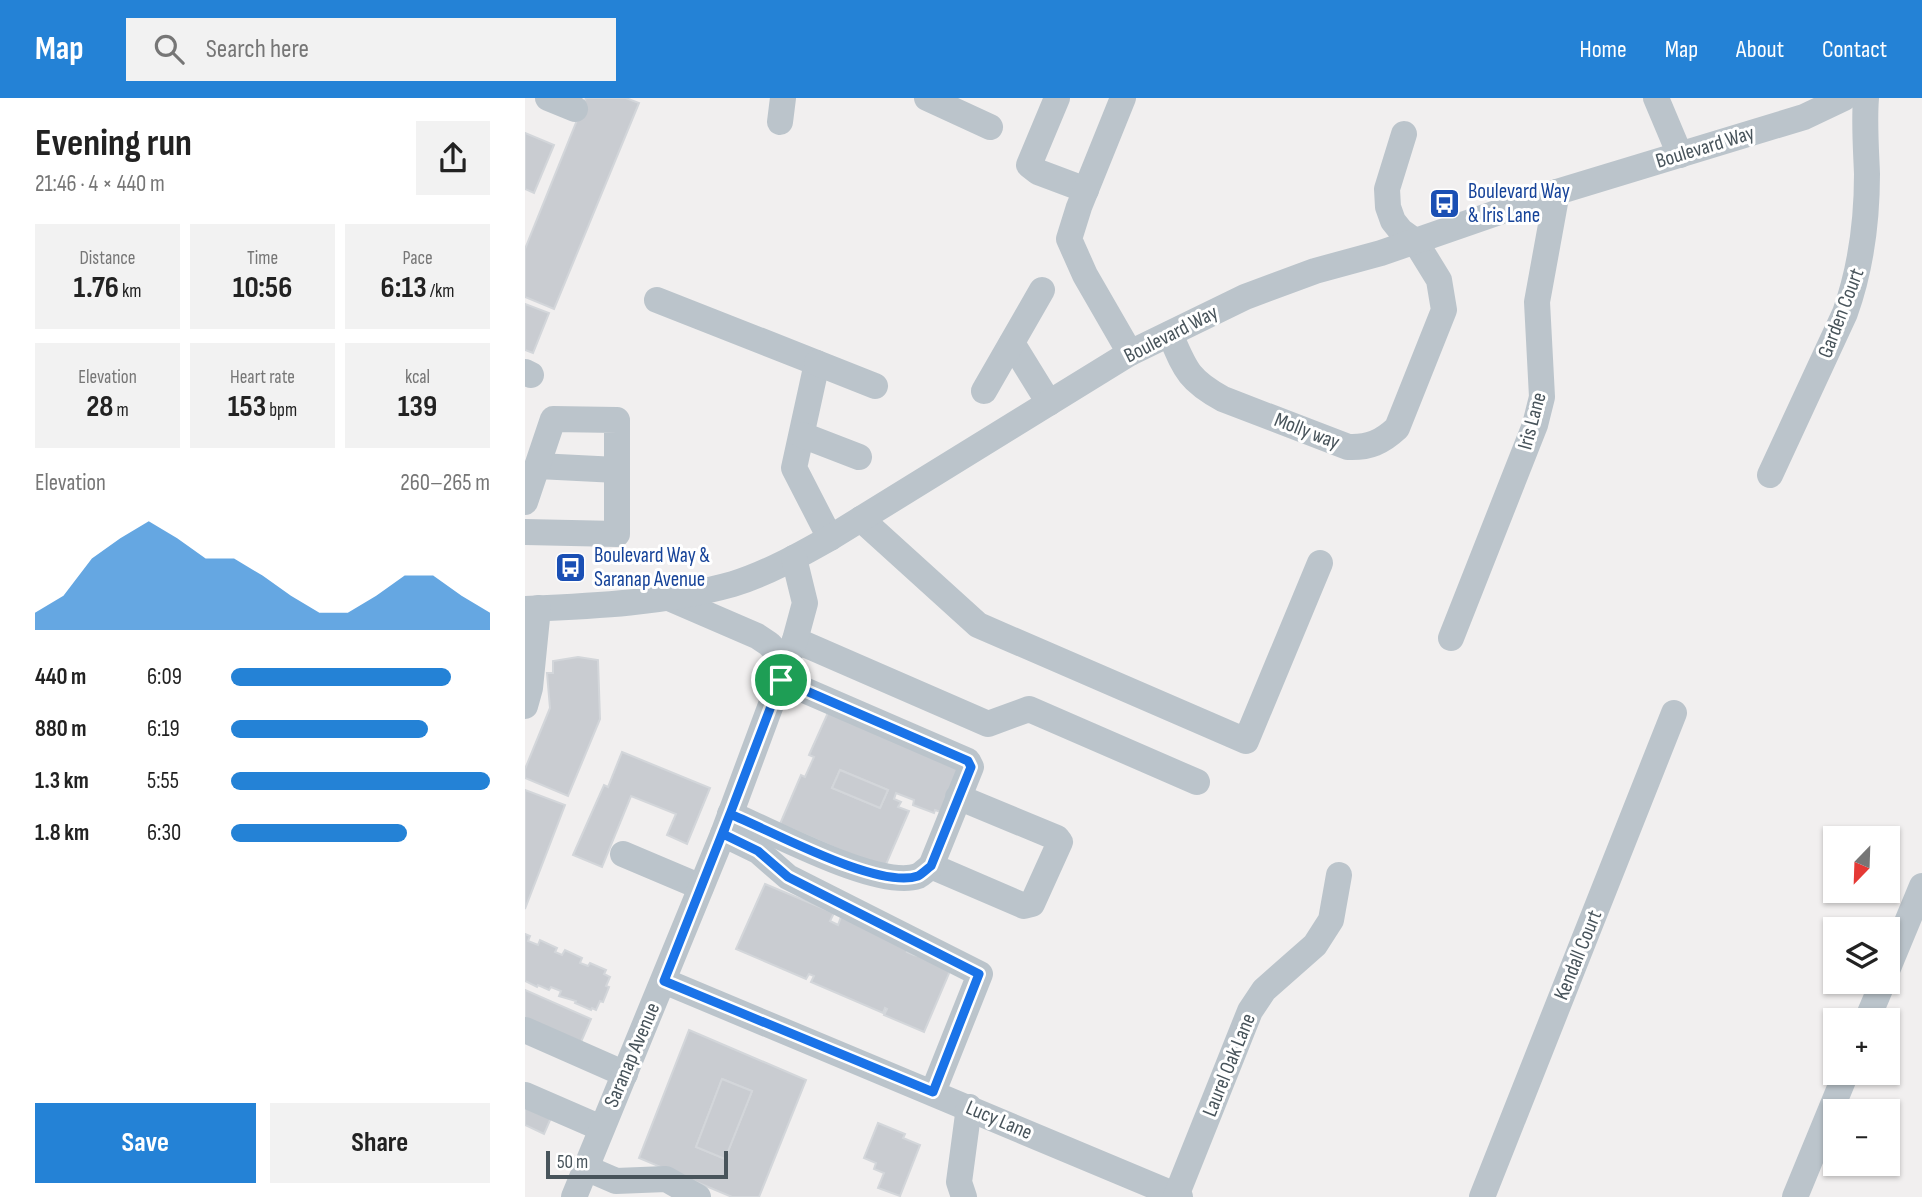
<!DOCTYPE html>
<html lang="en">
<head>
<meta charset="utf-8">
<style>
	:root { --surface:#fff; --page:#f2f2f2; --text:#222; --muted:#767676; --accent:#2482d6 }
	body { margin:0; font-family:"Sofia Sans Condensed",sans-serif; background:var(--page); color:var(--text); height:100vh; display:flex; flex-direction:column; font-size:26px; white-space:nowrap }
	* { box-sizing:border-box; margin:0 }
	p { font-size:23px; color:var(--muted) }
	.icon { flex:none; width:38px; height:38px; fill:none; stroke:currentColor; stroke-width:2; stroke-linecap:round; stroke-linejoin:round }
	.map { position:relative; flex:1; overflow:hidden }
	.panel { display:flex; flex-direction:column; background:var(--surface); width:525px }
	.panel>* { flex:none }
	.needle { width:46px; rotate:203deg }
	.fabs { position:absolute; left:1298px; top:728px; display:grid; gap:14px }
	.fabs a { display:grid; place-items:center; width:77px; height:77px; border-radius:0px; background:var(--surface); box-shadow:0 2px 5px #0004; font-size:35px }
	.scale { position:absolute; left:21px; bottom:18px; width:182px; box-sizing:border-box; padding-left:7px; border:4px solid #48545b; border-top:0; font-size:19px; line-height:24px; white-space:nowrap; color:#48545b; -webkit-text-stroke:5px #fff; paint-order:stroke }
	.pin { position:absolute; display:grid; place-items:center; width:60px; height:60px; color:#fff; margin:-30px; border:4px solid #fff; border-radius:50%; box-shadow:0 2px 7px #0007 }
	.round { display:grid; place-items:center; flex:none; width:74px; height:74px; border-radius:0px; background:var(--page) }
	.summary { display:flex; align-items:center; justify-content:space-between; height:119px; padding:0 35px }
	h1 { font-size:38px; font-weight:700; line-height:52px }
	.figures { display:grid; grid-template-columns:repeat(3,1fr); gap:10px; height:119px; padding:7px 35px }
	.figures div { display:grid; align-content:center; border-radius:0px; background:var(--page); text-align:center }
	.figures b { font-size:30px; font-weight:700 }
	.figures small { font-size:19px; font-weight:400 }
	.figures p { font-size:19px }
	.chart { height:196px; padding:14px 35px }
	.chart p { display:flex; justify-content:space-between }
	.chart svg { width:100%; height:126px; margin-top:7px; fill:var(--accent); opacity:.7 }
	.button { display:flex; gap:14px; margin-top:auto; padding:14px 35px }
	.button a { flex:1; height:80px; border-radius:0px; background:var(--accent); color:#fff; font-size:28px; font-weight:700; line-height:80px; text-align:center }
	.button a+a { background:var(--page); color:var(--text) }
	ul { padding:0 35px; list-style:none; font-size:23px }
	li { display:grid; grid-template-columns:112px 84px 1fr; align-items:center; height:52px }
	li i { height:18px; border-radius:9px; background:var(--accent) }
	header { display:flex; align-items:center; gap:42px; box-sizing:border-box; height:98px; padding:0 35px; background:var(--accent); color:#fff }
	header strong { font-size:33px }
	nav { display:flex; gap:38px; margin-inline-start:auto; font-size:24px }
	.search { width:490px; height:63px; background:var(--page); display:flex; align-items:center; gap:18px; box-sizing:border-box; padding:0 24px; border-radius:0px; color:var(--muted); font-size:26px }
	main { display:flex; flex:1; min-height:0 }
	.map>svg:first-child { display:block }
</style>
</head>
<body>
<header>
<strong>Map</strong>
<div class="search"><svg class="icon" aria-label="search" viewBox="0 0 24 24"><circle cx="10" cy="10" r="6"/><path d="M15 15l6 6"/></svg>Search here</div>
<nav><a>Home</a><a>Map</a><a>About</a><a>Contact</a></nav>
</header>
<main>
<section class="panel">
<div class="summary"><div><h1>Evening run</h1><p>21:46 · 4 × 440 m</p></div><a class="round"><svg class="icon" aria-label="share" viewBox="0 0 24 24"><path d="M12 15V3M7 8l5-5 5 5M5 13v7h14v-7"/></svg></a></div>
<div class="figures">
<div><p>Distance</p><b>1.76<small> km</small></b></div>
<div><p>Time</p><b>10:56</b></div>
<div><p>Pace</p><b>6:13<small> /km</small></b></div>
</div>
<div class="figures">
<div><p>Elevation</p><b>28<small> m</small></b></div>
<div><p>Heart rate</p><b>153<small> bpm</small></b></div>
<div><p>kcal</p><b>139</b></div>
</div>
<div class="chart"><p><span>Elevation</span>260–265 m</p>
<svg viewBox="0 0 160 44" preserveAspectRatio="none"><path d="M0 44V38L10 32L20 19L30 12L40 6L50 12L60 19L70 19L80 25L90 32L100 38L110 38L120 32L130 25L140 25L150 32L160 38V44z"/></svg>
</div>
<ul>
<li><b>440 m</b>6:09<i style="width:85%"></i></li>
<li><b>880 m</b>6:19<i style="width:76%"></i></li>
<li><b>1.3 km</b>5:55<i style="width:100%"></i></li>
<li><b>1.8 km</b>6:30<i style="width:68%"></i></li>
</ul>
<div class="button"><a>Save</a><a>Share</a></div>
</section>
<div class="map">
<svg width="1397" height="1099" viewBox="0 0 1397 1099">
	<rect width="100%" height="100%" fill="#f1efef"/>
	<g fill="#c9ccd1" stroke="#d3d6da" stroke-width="2" fill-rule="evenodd">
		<path d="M61,0H101L114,5L29,211L0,199V151Z"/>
		<path d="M0,35L29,47L9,95L0,91Z"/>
		<path d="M0,206L24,215L8,255L0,252Z"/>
		<path d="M53,559L73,562L75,621L43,698L0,680V671L25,610L22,575H28V563Z"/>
		<path d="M306,608L442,668L422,716L410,712L409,715L388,707L389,702L371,695L369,701L376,704L373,709L384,713L359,771L255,726L276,677L280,679L289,659L284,657ZM315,672L363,692L355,710L307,690Z"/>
		<path d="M97,654L185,690L162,746L142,737L151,716L106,698L77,769L48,757L79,687L83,689Z"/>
		<path d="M315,672L363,692L355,710L307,690Z"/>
		<path d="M0,692L40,707L0,811Z"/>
		<path d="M240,786L309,815L305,823L313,827L316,819L385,848L382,854L389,857L428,866L399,934L359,917L362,911L360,910L358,915L286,884L289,878L284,876L281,881L211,851Z"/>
		<path d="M0,836L5,838L3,843L13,847L15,842L32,850L30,854L37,857L40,852L57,860L55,865L63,868L65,865L81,872L79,876L85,879L81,888L84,889L78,904L75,903L71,912L67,910L66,912L50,905L51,903L34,898L36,893L26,889L24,892L13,887L12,889L0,883Z"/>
		<path d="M0,892L66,921L56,944L0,920Z"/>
		<path d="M164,932L281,982L234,1099H207L114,1060ZM197,981L227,993L200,1061L171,1049Z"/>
		<path d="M197,981L227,993L200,1061L171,1049Z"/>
		<path d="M0,1000L29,1013L19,1036L0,1027Z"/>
		<path d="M353,1025L380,1036L378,1040L395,1047L375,1098L353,1090L359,1075L349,1071L351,1065L339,1060Z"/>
	</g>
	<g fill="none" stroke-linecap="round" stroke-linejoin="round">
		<g stroke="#bbc4cb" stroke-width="26">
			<path d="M23,0L50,11"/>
			<path d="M402,0L465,29"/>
			<path d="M532,0L504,67L513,74L561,92"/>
			<path d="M598,0L554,109L544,141L560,177L605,255"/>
			<path d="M1131,0L1155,57"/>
			<path d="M255,24L258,0"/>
			<path d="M132,202L292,265L269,370L305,440"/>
			<path d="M645,236C660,271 663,282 698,301L823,349C844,350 857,344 872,330L919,212L914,182L890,143L876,133L868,123L863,109L862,91L879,36"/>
			<path d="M487,245L524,305"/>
			<path d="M292,265L350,288"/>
			<path d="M0,274L6,277"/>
			<path d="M459,293L517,192"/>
			<path d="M277,337L334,359"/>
			<path d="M13,368L92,372"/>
			<path d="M1245,377L1320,215C1336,170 1342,124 1342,76C1341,50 1339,25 1341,0"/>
			<path d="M0,404L28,321L92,322V436L0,434"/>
			<path d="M336,421L453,527L721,643L795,465"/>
			<path d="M144,500L232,538L244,546L262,565"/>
			<path d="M0,511C70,508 140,505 208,486C241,476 275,457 305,440L605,255L720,199L790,173L856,155L1032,94L1279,19L1319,0"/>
			<path d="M926,540L1010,327L1017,299L1012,204L1032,94"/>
			<path d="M270,542L463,626L504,611L672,684"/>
			<path d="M256,582L443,663L446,669L406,768L499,808L507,806L535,744L532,740L433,699"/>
			<path d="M0,608L5,590L13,510"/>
			<path d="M205,716C245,732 353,792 393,778C397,776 402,771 406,768"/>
			<path d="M198,736L233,753L263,779L455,876L408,994"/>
			<path d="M98,756L176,789"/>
			<path d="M1363,870L1397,788"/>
			<path d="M139,883L655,1099"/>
			<path d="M1342,922L1358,884"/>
			<path d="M0,932L100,976"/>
			<path d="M0,997L76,1030"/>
			<path d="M61,1070L91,1083L141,1081L173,1099"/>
			<path d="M651,1098L725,913L739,892L790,847L806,822L814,777"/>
			<path d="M49,1099L198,736L270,542L280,505L269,460"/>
			<path d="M439,1099L434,1084L444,1009"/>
			<path d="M957,1099L1149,615"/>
			<path d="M1270,1099L1321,975"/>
		</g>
	</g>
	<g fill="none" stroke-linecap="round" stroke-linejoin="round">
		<defs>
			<path id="route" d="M256,582L205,716L198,736L233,753L263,779L454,876L408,994L139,883L205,716C245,732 353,792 393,778C397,776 402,771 406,768L446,669L443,663L256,582"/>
		</defs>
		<use href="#route" stroke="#fff" stroke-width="14"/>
		<use href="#route" stroke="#1a73e8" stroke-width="9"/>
	</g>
	<defs>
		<symbol id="bus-square" viewBox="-11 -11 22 22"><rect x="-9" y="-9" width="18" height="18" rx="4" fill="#1a4fb4" stroke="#fff"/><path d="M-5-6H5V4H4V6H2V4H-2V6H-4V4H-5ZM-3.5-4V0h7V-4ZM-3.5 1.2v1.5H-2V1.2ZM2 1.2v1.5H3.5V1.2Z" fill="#fff"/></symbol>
	</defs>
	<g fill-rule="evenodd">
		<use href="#bus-square" x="902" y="88" width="35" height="35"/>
		<use href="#bus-square" x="28" y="452" width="35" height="35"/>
	</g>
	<g text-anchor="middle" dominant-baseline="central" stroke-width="6" stroke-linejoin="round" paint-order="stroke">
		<g font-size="21" fill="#48545b" stroke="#fff">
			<text transform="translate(1180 49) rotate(-17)">Boulevard Way</text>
			<text transform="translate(1316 215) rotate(-69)">Garden Court</text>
			<text transform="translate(646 236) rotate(-27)">Boulevard Way</text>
			<text transform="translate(1007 323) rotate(-75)">Iris Lane</text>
			<text transform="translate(782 333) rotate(21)">Molly way</text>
			<text transform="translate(1053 857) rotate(-68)">Kendall Court</text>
			<text transform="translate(107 957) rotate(-67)">Saranap Avenue</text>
			<text transform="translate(704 967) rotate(-68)">Laurel Oak Lane</text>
			<text transform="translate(474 1022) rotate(23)">Lucy Lane</text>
		</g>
		<g font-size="21" fill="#164399" stroke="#fff" text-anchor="start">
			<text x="943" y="93">Boulevard Way<tspan x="943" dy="24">&amp; Iris Lane</tspan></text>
			<text x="69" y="457">Boulevard Way &amp;<tspan x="69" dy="24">Saranap Avenue</tspan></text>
		</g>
	</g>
</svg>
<div class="fabs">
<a><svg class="needle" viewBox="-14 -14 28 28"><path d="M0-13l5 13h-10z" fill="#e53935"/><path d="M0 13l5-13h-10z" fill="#767676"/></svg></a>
<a><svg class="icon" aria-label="layers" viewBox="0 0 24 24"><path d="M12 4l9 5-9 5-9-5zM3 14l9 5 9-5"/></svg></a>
<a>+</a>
<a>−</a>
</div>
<div class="scale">50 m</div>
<div class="pin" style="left:256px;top:582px;background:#1e9e55"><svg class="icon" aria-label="arrive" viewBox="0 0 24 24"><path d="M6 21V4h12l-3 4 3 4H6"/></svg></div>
</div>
</main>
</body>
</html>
